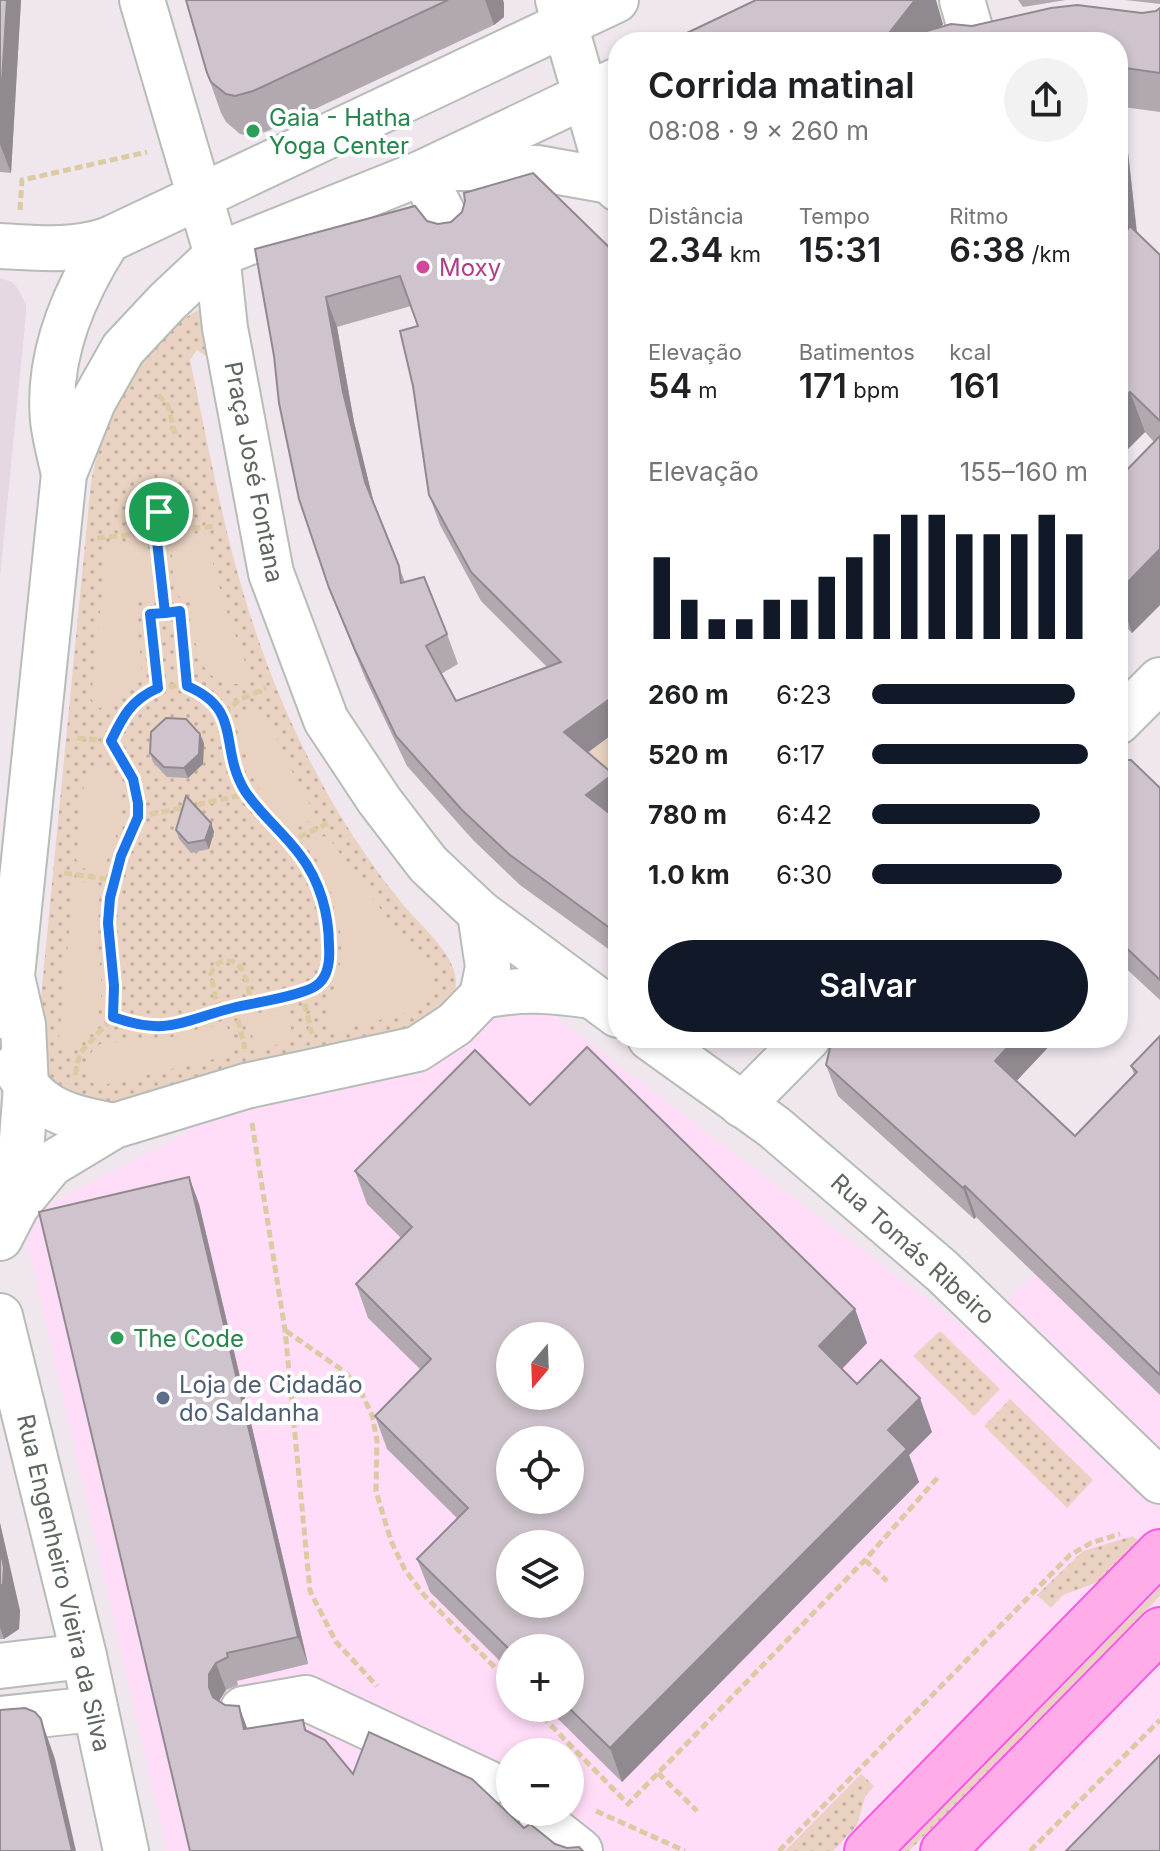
<!DOCTYPE html>
<html lang="pt">
<head>
<meta charset="utf-8">
<style>
	:root { --surface:#fff; --page:#f2f2f2; --text:#202124; --muted:#757577; --accent:#111827 }
	body { margin:0; font-family:Inter,sans-serif; background:var(--page); color:var(--text); height:100vh; display:flex; flex-direction:column; font-size:30px; white-space:nowrap }
	* { box-sizing:border-box; margin:0 }
	p { font-size:26px; color:var(--muted) }
	.icon { flex:none; width:44px; height:44px; fill:none; stroke:currentColor; stroke-width:2; stroke-linecap:round; stroke-linejoin:round }
	.map { position:relative; flex:1; overflow:hidden }
	.panel { position:absolute; left:608px; top:32px; width:520px; height:1016px; display:flex; flex-direction:column; background:var(--surface); border-radius:32px; box-shadow:0 4px 12px #0003 }
	.panel>* { flex:none }
	.needle { width:52px; rotate:199deg }
	.controls { position:absolute; left:496px; top:1322px; display:grid; gap:16px }
	.controls a { display:grid; place-items:center; width:88px; height:88px; border-radius:50%; background:var(--surface); box-shadow:0 4px 12px #0003; font-size:40px }
	.pin { position:absolute; display:grid; place-items:center; width:68px; height:68px; color:#fff; margin:-34px; border:4px solid #fff; border-radius:50%; box-shadow:0 2px 8px #0007 }
	.round { display:grid; place-items:center; flex:none; width:84px; height:84px; border-radius:42px; background:var(--page) }
	.head { display:flex; align-items:center; justify-content:space-between; height:136px; padding:0 40px }
	h1 { font-size:36px; font-weight:600; line-height:60px }
	.figures { display:grid; grid-template-columns:repeat(3,1fr); gap:12px; height:136px; padding:8px 40px }
	.figures div { display:grid; align-content:center }
	.figures b { font-size:34px; font-weight:600 }
	.figures small { font-size:22px; font-weight:400 }
	.figures p { font-size:22px }
	.chart { height:224px; padding:16px 40px }
	.chart p { display:flex; justify-content:space-between }
	.chart svg { width:100%; height:144px; margin-top:8px; stroke:var(--accent); stroke-width:6 }
	.cta { display:flex; gap:16px; margin-top:auto; padding:16px 40px }
	.cta a { flex:1; height:92px; border-radius:48px; background:var(--accent); color:#fff; font-size:32px; font-weight:600; line-height:92px; text-align:center }
	ul { padding:0 40px; list-style:none; font-size:26px }
	li { display:grid; grid-template-columns:128px 96px 1fr; align-items:center; height:60px }
	li i { height:20px; border-radius:10px; background:var(--accent) }
	.map>svg:first-child { display:block }
</style>
</head>
<body>
<div class="map">
<svg width="1160" height="1851" viewBox="0 0 1160 1851">
	<defs>
		<pattern id="grass-dots" width="8" height="8" patternUnits="userSpaceOnUse" patternTransform="scale(2)"><rect width="8" height="8" fill="#e9d2c1"/><path d="M2 2h.1M6 6h.1" fill="none" stroke="#c0aea0" stroke-width="1.8" stroke-linecap="round"/></pattern>
	</defs>
	<rect width="100%" height="100%" fill="#f0e6ee"/>
	<path fill="#ffdcf8" fill-rule="evenodd" d="M544,1009L973,1334L1160,1150V1851H167L22,1219L186,1133L189,1125L496,1013ZM510,1336H570V1396H510ZM510,1440H570V1500H510ZM510,1544H570V1604H510ZM510,1648H570V1708H510ZM510,1752H570V1812H510Z"/>
	<path fill="#e6d8e3" d="M0,278L12,282L18,289L26,304V314L0,577Z"/>
	<g fill="url(#grass-dots)">
		<path d="M198,310L202,312L213,361L197,350L190,360C204,425 216,491 233,556C266,683 322,807 406,908C426,932 469,964 452,1000C449,1007 444,1014 439,1021L110,1105L50,1089L36,1048L91,482C104,415 136,345 198,310Z"/>
		<path d="M940,1331L1000,1389L974,1416L913,1356Z"/>
		<path d="M1010,1399L1093,1480L1067,1508L984,1426Z"/>
		<path d="M1133,1536L1137,1540L1136,1543L1098,1582L1063,1595L1051,1608L1037,1595L1083,1551Z"/>
		<path d="M1160,1587V1596L909,1851H900Z"/>
		<path d="M861,1774L874,1786L865,1797L857,1826L833,1851H785Z"/>
	</g>
	<g fill="#e9d2c1">
		<path d="M203,535L206,538L224,604L248,670L247,681L243,684C191,687 195,634 191,597L181,598L174,593L171,540Z"/>
		<path d="M143,542L148,546L153,595L148,601L135,603L142,672L141,678C128,686 114,706 99,708L91,699L106,554L112,545Z"/>
		<path d="M248,709H258L265,713L298,784L316,816L313,820C305,822 296,825 288,822C260,810 244,753 239,726V719Z"/>
		<path d="M618,730V798L573,760Z"/>
		<path d="M94,766C104,767 110,772 115,780C133,807 113,840 105,867L100,871L81,868L76,859L85,775Z"/>
		<path d="M324,836L328,837L390,922L431,969L434,984L430,1000L418,1010L342,1030H335L326,1022C326,1009 334,998 336,986C349,936 336,891 310,848L311,845Z"/>
		<path d="M82,882L97,885L100,889C98,908 97,927 98,946C101,983 111,1027 70,1048L64,1047L59,1038L73,893L76,884Z"/>
		<path d="M285,1009L294,1038L292,1041L260,1049L255,1046L248,1018L251,1014Z"/>
		<path d="M226,1023L234,1050L231,1055L100,1086C75,1079 85,1055 100,1044L172,1037Z"/>
	</g>
	<g fill="none" stroke-linecap="round" stroke-linejoin="round">
		<defs>
			<g id="minor">
				<path d="M142,0L217,255L225,328L271,573L326,720L379,800L428,864L480,913L618,1015"/>
				<path d="M558,0L610,181L618,189"/>
				<path d="M962,0L974,42"/>
				<path d="M445,168H537L610,181"/>
				<path d="M422,173L451,229"/>
				<path d="M0,246C39,248 70,252 108,240L616,0"/>
				<path d="M64,474C60,456 55,438 53,420C47,355 74,293 108,240"/>
				<path d="M1118,722L1160,680"/>
				<path d="M12,977L23,1025L26,1086L17,1205"/>
				<path d="M482,996C522,988 551,990 591,996"/>
				<path d="M0,1016L12,975L64,474L93,402L123,349L167,302L217,255L422,173L618,80"/>
				<path d="M650,1038L774,1127L942,1271L1160,1481"/>
				<path d="M15,1067C37,1111 69,1117 114,1126"/>
				<path d="M742,1105L808,1038"/>
				<path d="M0,1238L17,1205L51,1164L114,1126L246,1086L417,1049L455,1024L482,996L488,967L480,913"/>
				<path d="M0,1316L84,1656L126,1851"/>
				<path d="M0,1666L84,1656"/>
				<path d="M243,1709L306,1698L488,1783"/>
				<path d="M0,1719L94,1709"/>
				<path d="M542,1821L580,1851"/>
			</g>
			<g id="major">
				<path d="M867,1851L1160,1552"/>
				<path d="M943,1851L1160,1630"/>
			</g>
		</defs>
		<use href="#minor" stroke="#b6bdb6" stroke-width="48"/>
		<use href="#major" stroke="#fb55e3" stroke-width="48"/>
		<g stroke="#dccaa3" stroke-width="5" stroke-dasharray="8 4" stroke-linecap="butt">
			<path d="M20,210L22,180L147,152"/>
			<path d="M158,395L168,405L175,435"/>
			<path d="M156,532L165,613"/>
			<path d="M143,534L145,516L154,511L163,514L169,531"/>
			<path d="M97,538L215,526"/>
			<path d="M158,688L150,614L180,611L187,686"/>
			<path d="M224,714L239,700L266,688"/>
			<path d="M77,738L111,741"/>
			<path d="M111,741C117,729 122,714 132,704C157,680 211,676 224,716C232,739 231,764 243,786C256,812 278,831 297,852C319,876 328,911 329,942C330,962 328,979 310,990L218,1011L175,1026L150,1027L113,1017"/>
			<path d="M138,817L247,794"/>
			<path d="M288,842L331,822"/>
			<path d="M117,869L128,874"/>
			<path d="M64,873L113,880"/>
			<path d="M302,992L312,1034"/>
			<path d="M235,1008L245,1049"/>
			<path d="M218,1011L211,974C214,967 216,962 225,961C246,958 248,989 251,1003"/>
			<path d="M75,1075L80,1053L113,1017L114,986L108,923L110,898L121,856L138,817L133,779L111,741"/>
			<path d="M252,1123L285,1330L310,1591L336,1642L377,1686"/>
			<path d="M286,1331L345,1372L361,1392L372,1415L377,1440L376,1491L391,1541L405,1570L424,1595L510,1683"/>
			<path d="M865,1560L887,1581"/>
			<path d="M534,1708L628,1804L865,1560L940,1475"/>
			<path d="M658,1773L697,1811"/>
			<path d="M596,1811L685,1851"/>
			<path d="M779,1851L1070,1555L1091,1543L1120,1534"/>
			<path d="M1030,1851L1160,1720"/>
		</g>
		<use href="#minor" stroke="#fff" stroke-width="44"/>
		<use href="#major" stroke="#fface9" stroke-width="44"/>
	</g>
	<g fill="#b2a9b0" fill-rule="evenodd">
		<path d="M0,0H21L11,173L0,172Z"/>
		<path d="M186,0H503L504,4V17L494,25L268,131L250,136L240,134L226,122L221,113L207,73Z"/>
		<path d="M1018,0H1066L1023,7Z"/>
		<path d="M1125,0H1160V4Z"/>
		<path d="M1160,8V112L1123,107L1137,232L1160,255V605L1132,633L1118,619V479L1154,442L1145,432L1118,459V42H668L943,24L940,27L972,26L1142,13L1156,11Z"/>
		<path d="M427,221L438,224L618,256V730L588,752L613,774L618,787V808L610,814L618,820V956L520,885L473,840L407,766L366,680L329,588L274,356L255,249ZM411,306L418,326L429,495L440,525L481,601L547,667L456,701L441,674L458,664L447,634L405,582L374,504L354,422L337,327Z"/>
		<path d="M204,743L203,764L188,778L167,777L153,762L150,753Z"/>
		<path d="M1118,760L1160,788V1000L1118,961Z"/>
		<path d="M211,823L214,832L209,849L191,853L179,839L176,830Z"/>
		<path d="M1160,1036V1395L976,1217L974,1219L838,1096L826,1065L840,1038H1057L1016,1081L1075,1136L1134,1074L1131,1066Z"/>
		<path d="M530,1105L855,1309L867,1343L842,1369L857,1384L932,1432L909,1455L919,1482L622,1782L547,1708H570L510,1648V1671L430,1592L417,1559L457,1518L387,1449L375,1416L421,1370L368,1318L356,1284L401,1238L367,1204L355,1171Z"/>
		<path d="M189,1177L199,1204L308,1664L237,1681L238,1685L226,1690L219,1701L225,1705L239,1706L247,1729L303,1720L307,1732L325,1740L353,1774L369,1732L472,1779L524,1828L530,1824L555,1844L567,1848L579,1847L583,1851H190L39,1212Z"/>
		<path d="M0,1523L20,1611L19,1629L4,1639H0Z"/>
	</g>
	<g fill="#918990">
		<path d="M7,0H21L11,173L0,144V114Z"/>
		<path d="M485,0H503L504,4V17L494,25Z"/>
		<path d="M915,0H936L943,24L929,42H882Z"/>
		<path d="M1118,94L1123,107L1141,272L1126,232L1118,157Z"/>
		<path d="M326,297L337,327L354,422L376,512L365,482L343,392Z"/>
		<path d="M1130,392L1145,432L1118,459V404Z"/>
		<path d="M1160,549V605L1132,633L1118,592Z"/>
		<path d="M618,693V730L575,762L564,732Z"/>
		<path d="M200,734L204,743L203,764L188,778L184,768Z"/>
		<path d="M613,774L618,787V808L597,824L586,795Z"/>
		<path d="M211,823L214,832L209,849L205,840Z"/>
		<path d="M1016,1038H1057L1006,1092L995,1061Z"/>
		<path d="M189,1177L199,1204L308,1664L298,1637Z"/>
		<path d="M965,1186L976,1217L974,1219L963,1188Z"/>
		<path d="M855,1309L867,1343L831,1380L819,1346Z"/>
		<path d="M920,1398L932,1432L909,1455L919,1482L622,1782L610,1748L888,1430Z"/>
		<path d="M0,1523L20,1611L19,1629L4,1639L0,1627Z"/>
		<path d="M216,1663L226,1690L219,1701V1714L209,1687V1674Z"/>
		<path d="M239,1706L249,1733L244,1729Z"/>
		<path d="M41,1719L55,1759L76,1851H72Z"/>
	</g>
	<g fill="#cfc4cd" stroke="#918990" stroke-width="2" fill-rule="evenodd">
		<path d="M0,0H7L0,114Z"/>
		<path d="M186,0H448L253,91L235,96L226,94L211,82L207,73Z"/>
		<path d="M756,0H915L882,42H668Z"/>
		<path d="M1077,5L1142,13L1156,11L1160,8V73L1118,67V42H889L951,24L972,26L1051,8Z"/>
		<path d="M1118,157L1126,232L1130,226L1160,255V421L1130,392L1118,404Z"/>
		<path d="M533,173L618,256V693L564,732L613,774L586,795L618,820V848L614,853L618,855V934L510,855L462,810L396,736L355,650L329,588L299,499L279,403L274,356L255,249L415,206L427,221L438,224L451,222L462,212L465,201L464,193ZM400,276L418,326L400,331L413,386L429,495L471,572L561,662L456,701L426,646L447,634L424,577L401,583L399,566L365,482L343,392L326,297Z"/>
		<path d="M1160,436V549L1118,592V479Z"/>
		<path d="M166,718L186,719L200,734L199,754L184,768L164,767L150,753L151,732Z"/>
		<path d="M1118,760H1131L1160,788V980L1118,940Z"/>
		<path d="M186,796L211,823L205,840L188,843L176,830Z"/>
		<path d="M1160,1036V1375L965,1186L963,1188L826,1065L830,1048L840,1038H1016L995,1061L1075,1136L1137,1072L1131,1066Z"/>
		<path d="M587,1047L855,1309L819,1346L857,1384L881,1360L920,1398L888,1430L907,1449L610,1748L569,1708L570,1648H510V1650L417,1559L468,1508L375,1416L431,1359L356,1284L412,1227L355,1171L475,1050L530,1105ZM510,1336H570V1396H510ZM510,1440H570V1500H510ZM510,1544H570V1604H510Z"/>
		<path d="M189,1177L298,1637L227,1653L228,1657L216,1663L209,1674V1687L213,1697L225,1705L239,1706L244,1729L303,1720L305,1730L325,1740L353,1774L369,1732L472,1779L524,1828L530,1824L555,1844L567,1848L579,1847L583,1851H190L39,1212Z"/>
		<path d="M0,1549L4,1567L3,1584L0,1586Z"/>
		<path d="M25,1708L35,1712L41,1719L72,1851H0V1710Z"/>
		<path d="M1160,1755V1851H1066Z"/>
	</g>
	<g fill="none" stroke-linecap="round" stroke-linejoin="round">
		<defs>
			<path id="route" d="M159,512L166,518L169,531L156,532L165,613L150,614L158,688C131,700 123,716 111,741L133,779L138,803V817L121,856L110,898L108,923L114,986L113,1017C170,1037 182,1020 236,1007C254,1003 305,995 317,985C329,976 330,960 329,946C329,914 320,881 300,855C283,832 261,815 245,791C218,747 244,710 187,686L180,611L165,613L156,532L143,534L145,516L149,513L159,512"/>
		</defs>
		<use href="#route" stroke="#fff" stroke-width="16"/>
		<use href="#route" stroke="#1a73e8" stroke-width="10"/>
	</g>
	<g fill="#2e9e5b" stroke="#fff" stroke-width="3">
		<circle cx="253" cy="131" r="8"/>
		<circle cx="117" cy="1338" r="8"/>
	</g>
	<circle fill="#d1479c" stroke="#fff" stroke-width="3" cx="423" cy="267" r="8"/>
	<circle fill="#5c6f8a" stroke="#fff" stroke-width="3" cx="163" cy="1398" r="8"/>
	<g text-anchor="middle" dominant-baseline="central" stroke-width="8" stroke-linejoin="round" paint-order="stroke">
		<g font-size="24" fill="#27864d" stroke="#fff" text-anchor="start">
			<text x="269" y="117">Gaia - Hatha<tspan x="269" dy="28">Yoga Center</tspan></text>
			<text x="133" y="1338">The Code</text>
		</g>
		<g font-size="24" fill="#b23c85" stroke="#fff" text-anchor="start">
			<text x="439" y="267">Moxy</text>
		</g>
		<g font-size="24" fill="#5d675d" stroke="#fff">
			<text transform="translate(254 472) rotate(79)">Praça José Fontana</text>
			<text transform="translate(913 1249) rotate(42)">Rua Tomás Ribeiro</text>
			<text transform="translate(64 1583) rotate(77)">Rua Engenheiro Vieira da Silva</text>
		</g>
		<g font-size="24" fill="#4e5e75" stroke="#fff" text-anchor="start">
			<text x="179" y="1384">Loja de Cidadão<tspan x="179" dy="28">do Saldanha</tspan></text>
		</g>
	</g>
</svg>
<div class="controls">
<a><svg class="needle" viewBox="-14 -14 28 28"><path d="M0-13l5 13h-10z" fill="#e53935"/><path d="M0 13l5-13h-10z" fill="#757577"/></svg></a>
<a><svg class="icon" aria-label="locate" viewBox="0 0 24 24"><circle cx="12" cy="12" r="6"/><path d="M12 2v4M12 18v4M2 12h4M18 12h4"/></svg></a>
<a><svg class="icon" aria-label="layers" viewBox="0 0 24 24"><path d="M12 4l9 5-9 5-9-5zM3 14l9 5 9-5"/></svg></a>
<a>+</a>
<a>−</a>
</div>
<div class="pin" style="left:159px;top:512px;background:#1e9e55"><svg class="icon" aria-label="arrive" viewBox="0 0 24 24"><path d="M6 21V4h12l-3 4 3 4H6"/></svg></div>
<section class="panel">
<div class="head"><div><h1>Corrida matinal</h1><p>08:08 · 9 × 260 m</p></div><a class="round"><svg class="icon" aria-label="share" viewBox="0 0 24 24"><path d="M12 15V3M7 8l5-5 5 5M5 13v7h14v-7"/></svg></a></div>
<div class="figures">
<div><p>Distância</p><b>2.34<small> km</small></b></div>
<div><p>Tempo</p><b>15:31</b></div>
<div><p>Ritmo</p><b>6:38<small> /km</small></b></div>
</div>
<div class="figures">
<div><p>Elevação</p><b>54<small> m</small></b></div>
<div><p>Batimentos</p><b>171<small> bpm</small></b></div>
<div><p>kcal</p><b>161</b></div>
</div>
<div class="chart"><p><span>Elevação</span>155–160 m</p>
<svg viewBox="0 0 160 44" preserveAspectRatio="none"><path d="M5 44V19M15 44V32M25 44V38M35 44V38M45 44V32M55 44V32M65 44V25M75 44V19M85 44V12M95 44V6M105 44V6M115 44V12M125 44V12M135 44V12M145 44V6M155 44V12"/></svg>
</div>
<ul>
<li><b>260 m</b>6:23<i style="width:94%"></i></li>
<li><b>520 m</b>6:17<i style="width:100%"></i></li>
<li><b>780 m</b>6:42<i style="width:78%"></i></li>
<li><b>1.0 km</b>6:30<i style="width:88%"></i></li>
</ul>
<div class="cta"><a>Salvar</a></div>
</section>
</div>
</body>
</html>
